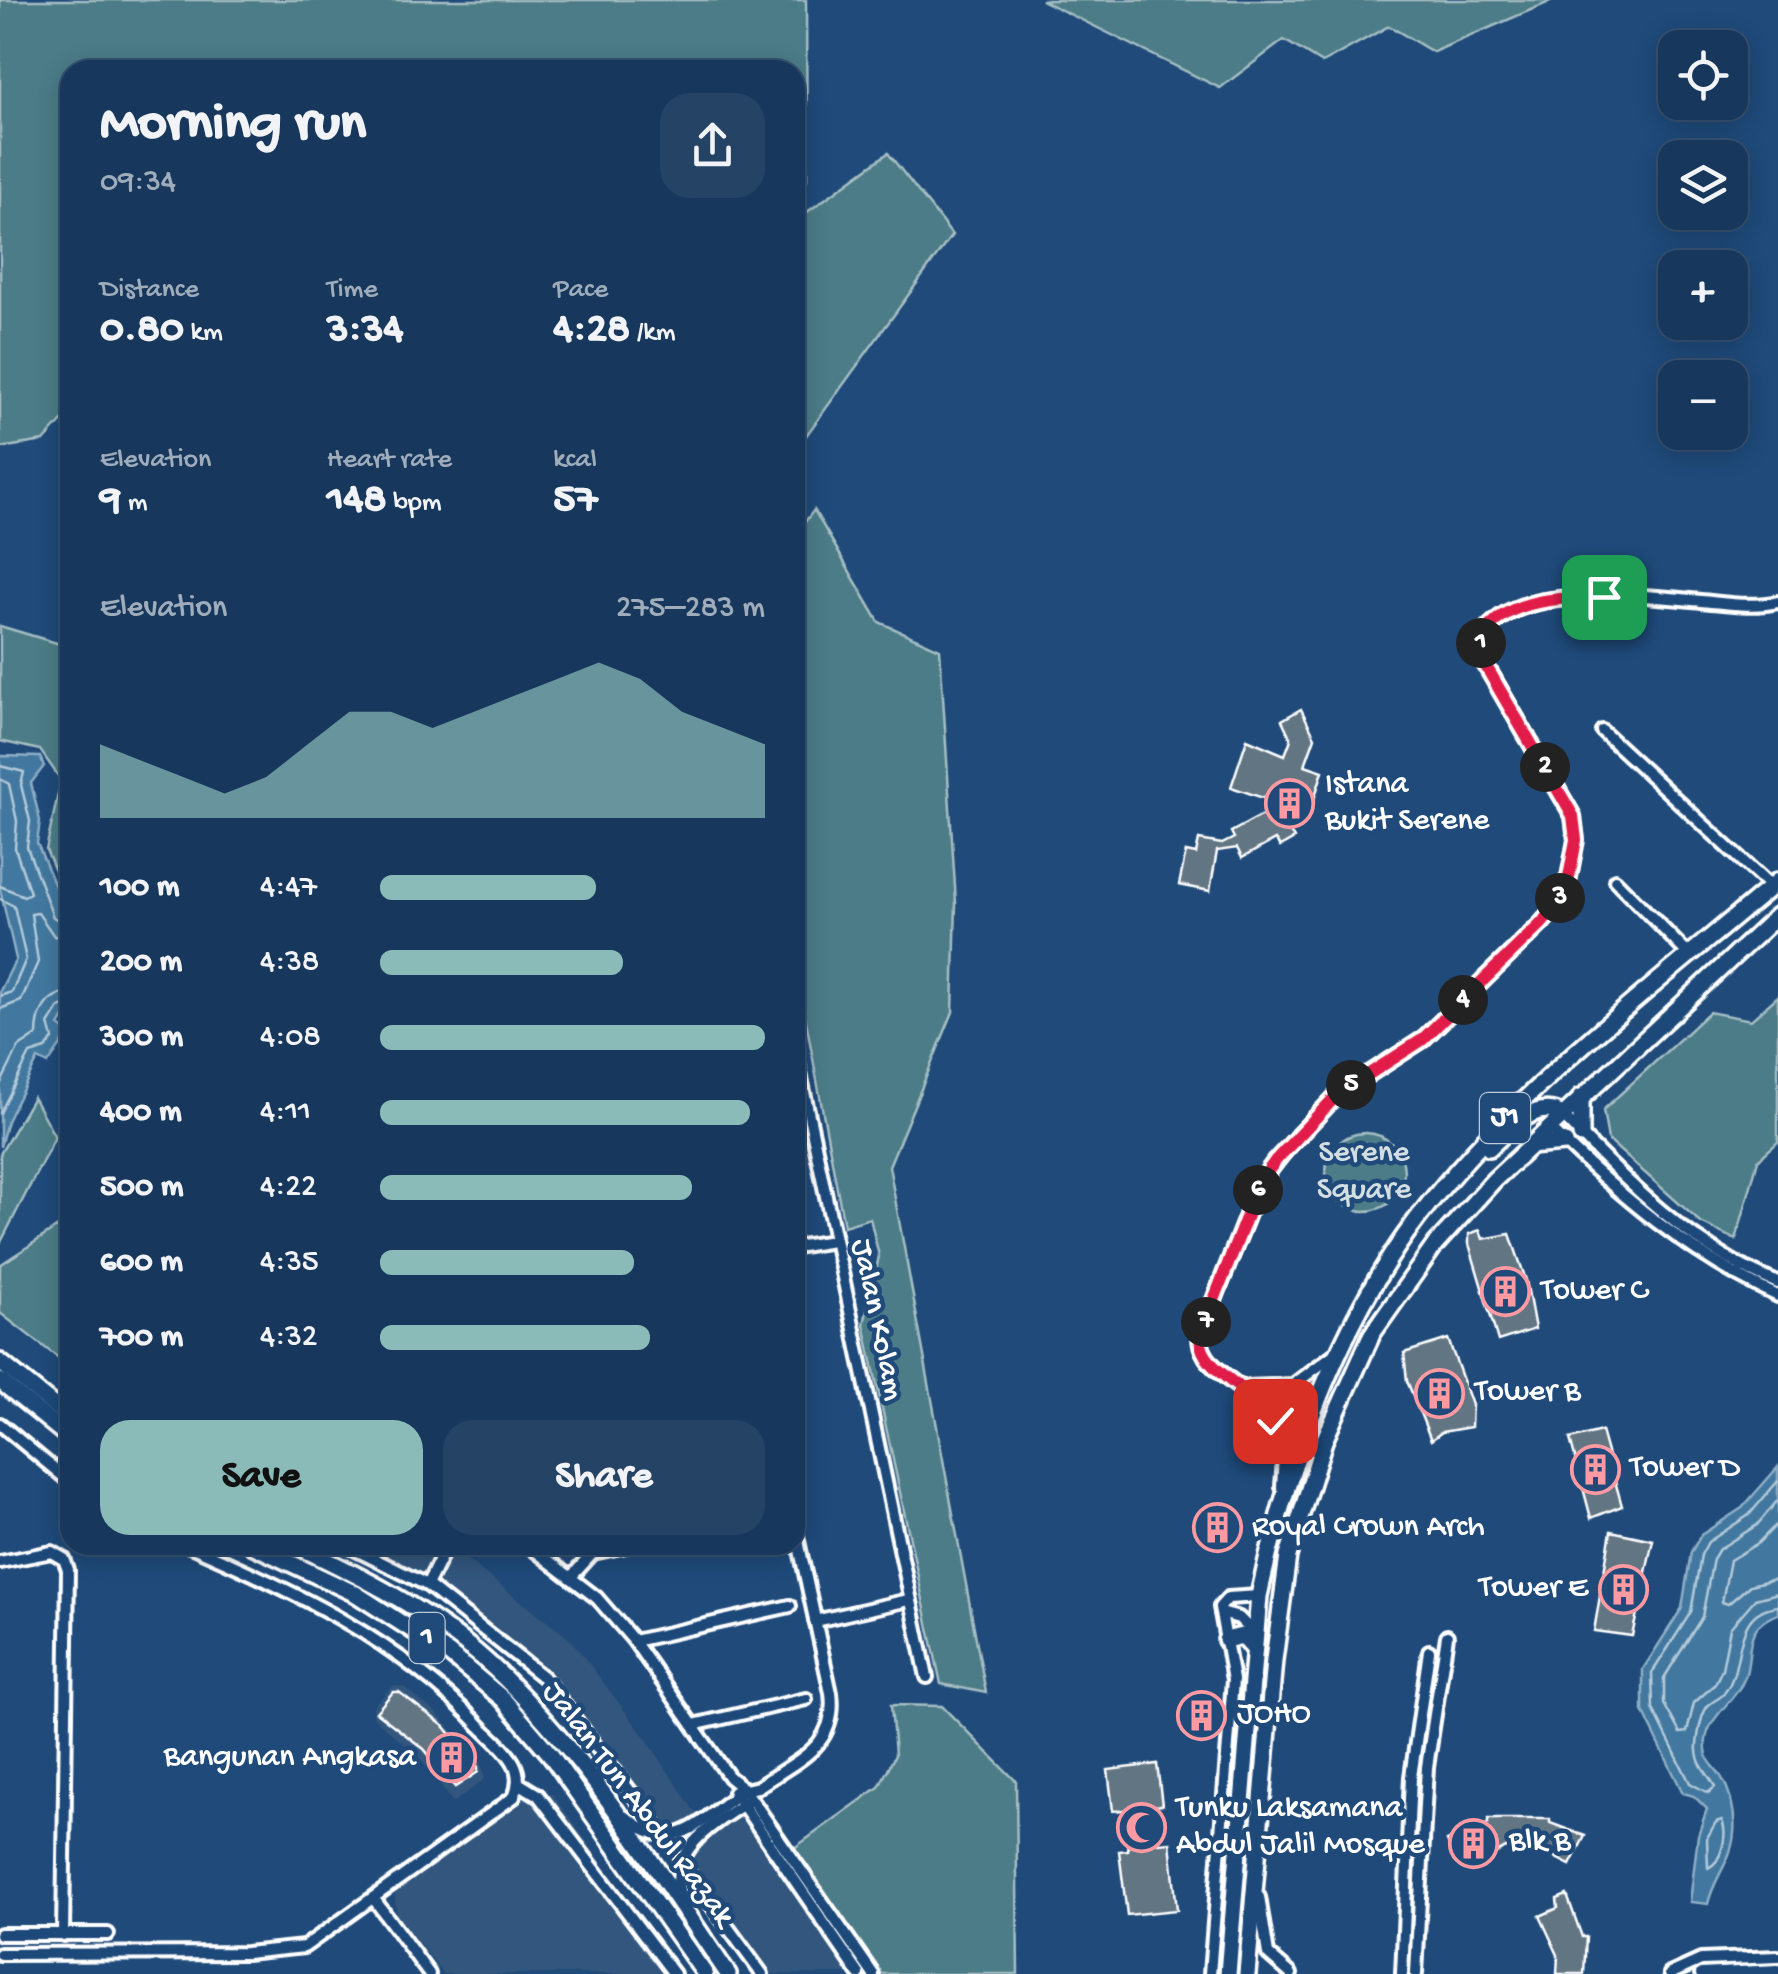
<!DOCTYPE html>
<html lang="en">
<head>
<meta charset="utf-8">
<style>
	:root { --surface:#17385c; --page:#244365; --text:#f1f3f6; --muted:#9eacbb; --line:#365272; --accent:#8bbbb9 }
	body { margin:0; font-family:"Gochi Hand",sans-serif; background:var(--page); color:var(--text); height:100vh; display:flex; flex-direction:column; font-size:38px; white-space:nowrap }
	* { box-sizing:border-box; margin:0 }
	p { font-size:32px; color:var(--muted) }
	.icon { flex:none; width:55px; height:55px; fill:none; stroke:currentColor; stroke-width:2; stroke-linecap:round; stroke-linejoin:round }
	.map { position:relative; flex:1; overflow:hidden }
	.drawer { position:absolute; left:60px; top:60px; width:745px; height:1495px; display:flex; flex-direction:column; background:var(--surface); border-radius:30px; box-shadow:0 5px 25px #0003,0 0 0 2px var(--line) }
	.drawer>* { flex:none }
	.buttons { position:absolute; left:1658px; top:30px; display:grid; gap:20px }
	.buttons a { display:grid; place-items:center; width:90px; height:90px; border-radius:20px; background:var(--surface); box-shadow:0 5px 25px #0003,0 0 0 2px var(--line); font-size:50px }
	.pin { position:absolute; display:grid; place-items:center; width:85px; height:85px; color:#fff; margin:-42px; border-radius:20px; box-shadow:0 5px 15px #0006 }
	.km { position:absolute; width:50px; height:50px; margin:-25px; border-radius:50%; background:#222; color:#fff; font-size:28px; line-height:50px; text-align:center }
	.round { display:grid; place-items:center; flex:none; width:105px; height:105px; border-radius:30px; background:var(--page) }
	.head { display:flex; align-items:center; justify-content:space-between; height:170px; padding:0 40px }
	h1 { font-size:55px; font-weight:800; line-height:75px }
	.figures { display:grid; grid-template-columns:repeat(3,1fr); gap:15px; height:170px; padding:10px 40px }
	.figures div { display:grid; align-content:center }
	.figures b { font-size:42px; font-weight:800 }
	.figures small { font-size:28px; font-weight:400 }
	.figures p { font-size:28px }
	.chart { height:280px; padding:20px 40px }
	.chart p { display:flex; justify-content:space-between }
	.chart svg { width:100%; height:180px; margin-top:10px; fill:var(--accent); opacity:.7 }
	.cta { display:flex; gap:20px; margin-top:auto; padding:20px 40px }
	.cta a { flex:1; height:115px; border-radius:30px; background:var(--accent); color:#111; font-size:40px; font-weight:800; line-height:115px; text-align:center }
	.cta a+a { background:var(--page); color:var(--text) }
	ul { padding:0 40px; list-style:none; font-size:32px }
	li { display:grid; grid-template-columns:160px 120px 1fr; align-items:center; height:75px }
	li i { height:25px; border-radius:12px; background:var(--accent) }
	.map>svg:first-child { display:block }
</style>
</head>
<body>
<div class="map">
<svg width="1778" height="1974" viewBox="0 0 1778 1974">
	<rect width="100%" height="100%" fill="#1f4a7a"/>
	<filter id="ink" filterUnits="userSpaceOnUse"><feTurbulence type="fractalNoise" baseFrequency=".01" numOctaves="2"/><feDisplacementMap in="SourceGraphic" scale="20" xChannelSelector="R" yChannelSelector="G"/><feConvolveMatrix kernelMatrix="1 2 1 2 8 2 1 2 1" color-interpolation-filters="sRGB"/></filter>
	<g filter="url(#ink)">
		<g fill="#33577d">
			<path d="M354,1545H448L571,1640L648,1741L699,1818L668,1835L559,1692L425,1579Z"/>
			<path d="M393,1686L404,1687L435,1712L481,1762L485,1779L453,1803L420,1758L374,1718L373,1706Z"/>
			<path d="M552,1794L683,1974H443L396,1914L395,1892L527,1796Z"/>
			<path d="M764,1803L791,1851L879,1974H752L671,1859Z"/>
		</g>
		<g fill="#4c7c87" stroke="#a6bec3" stroke-width="2.5">
			<path d="M0,0H806L807,179L795,212V70H70V421H62L44,441L0,448Z"/>
			<path d="M1041,0H1554L1433,52L1389,26L1322,63L1284,40L1220,88Z"/>
			<path d="M888,153L952,235L795,451V221Z"/>
			<path d="M814,510L879,622L940,649L956,903L953,1012L889,1166L986,1693L941,1684L864,1324L879,1256L870,1218L844,1226L801,994H795V535Z"/>
			<path d="M0,626L70,647V905L46,850L61,780L40,750L0,741Z"/>
			<path d="M1778,996V1142L1758,1160L1736,1240L1701,1223L1608,1140L1603,1110L1709,1012L1751,1020Z"/>
			<path d="M33,1097L55,1137L0,1244V1154Z"/>
			<circle cx="1365" cy="1172" r="39"/>
			<path d="M70,1219V1367L0,1313V1265Z"/>
			<path d="M891,1705L942,1706L1016,1781L1018,1974H879L790,1851L879,1787L895,1755Z"/>
		</g>
		<g fill="#42789f" stroke="#8eaec5" stroke-width="2.5">
			<path d="M0,756L40,757L44,766L31,783L40,821L37,843L70,922V1008L59,1026L69,1033L48,1064L38,1059L7,1121L0,1147V991L16,959L0,889Z"/>
			<path d="M1778,1467V1614C1741,1627 1754,1650 1745,1677C1735,1705 1698,1720 1707,1756C1709,1763 1716,1768 1720,1775C1730,1789 1736,1815 1734,1833C1732,1861 1713,1879 1708,1904L1690,1902L1698,1835L1707,1809L1694,1796L1683,1793L1643,1711V1669L1682,1608L1691,1552L1701,1535L1742,1508Z"/>
		</g>
		<g fill="none" stroke-linecap="round" stroke-linejoin="round">
			<g stroke="#b3c9d9" stroke-width="2.5">
				<path d="M0,766L24,772L21,785L30,821L27,847L53,917L70,927"/>
				<path d="M0,779L9,784L17,821L15,848L30,893L24,896L0,886"/>
				<path d="M0,899L14,906L26,959L12,992L0,996"/>
				<path d="M0,1009L21,1001L38,962L31,914L38,913L54,936L70,939"/>
				<path d="M0,1085L19,1047L37,1035C37,1014 46,994 70,992"/>
				<path d="M0,1113L30,1054L46,1049L53,1039L49,1024L59,1008L70,1004"/>
				<path d="M1778,1481L1749,1515L1708,1542L1701,1555L1691,1612L1652,1673L1653,1709L1690,1783L1708,1793L1715,1787C1708,1772 1695,1764 1697,1745C1698,1735 1701,1716 1707,1707C1711,1701 1721,1699 1725,1692C1746,1665 1730,1611 1778,1606"/>
				<path d="M1778,1500L1757,1525L1719,1549L1713,1559L1702,1617L1664,1678V1704L1680,1733L1687,1732L1694,1703L1715,1684L1722,1669L1730,1628L1755,1599L1778,1593"/>
				<path d="M1778,1523L1758,1543L1730,1560L1722,1602L1728,1604L1750,1585L1778,1578"/>
				<path d="M1722,1820C1728,1835 1722,1862 1708,1868L1707,1838L1716,1822Z"/>
			</g>
		</g>
		<g fill="#627583" stroke="#fff" stroke-width="2.5">
			<path d="M1301,709L1315,737L1305,765L1323,771L1311,809L1302,806L1290,832L1294,839L1280,847L1275,840L1242,858L1237,848L1217,851L1210,891L1179,885L1186,852L1196,854L1199,840L1222,844L1234,838L1231,832L1266,813L1269,800L1231,787L1247,739L1285,755L1291,739L1282,720Z"/>
			<path d="M1480,1230L1483,1239L1510,1234L1526,1280L1535,1329L1498,1341L1469,1244V1234Z"/>
			<path d="M1448,1339L1472,1405L1471,1427L1442,1432L1431,1440L1407,1381L1404,1353Z"/>
			<path d="M1601,1431L1622,1506L1591,1518L1570,1439Z"/>
			<path d="M1611,1531L1653,1540L1632,1636L1594,1631Z"/>
			<path d="M393,1692H399L445,1727L478,1767V1772L455,1787L424,1749L376,1712Z"/>
			<path d="M1157,1764L1162,1805L1154,1806L1159,1843L1170,1842L1177,1910L1127,1915L1119,1851L1128,1850L1123,1810L1113,1811L1108,1770Z"/>
			<path d="M1488,1819H1550V1823L1585,1836L1570,1865L1534,1847H1508L1470,1867L1461,1850L1451,1851L1447,1841L1488,1824Z"/>
			<path d="M1567,1895L1582,1937H1586L1584,1974H1557L1558,1955L1540,1916L1558,1908L1557,1899Z"/>
		</g>
		<g fill="none" stroke-linecap="round" stroke-linejoin="round">
			<defs>
				<g id="minor">
					<path d="M1602,731L1771,887"/>
					<path d="M1615,880L1690,956"/>
					<path d="M795,1049L927,1677"/>
					<path d="M1562,1115C1624,1180 1692,1249 1778,1283"/>
					<path d="M1549,1127C1618,1194 1690,1256 1778,1296"/>
					<path d="M795,1247L833,1241"/>
					<path d="M1245,1387L1293,1385L1336,1353"/>
					<path d="M0,1424L70,1482"/>
					<path d="M1282,1487C1283,1469 1286,1449 1280,1431C1264,1388 1199,1377 1200,1336L1261,1183L1299,1133L1338,1094L1422,1040L1542,923L1557,905L1569,877L1576,840L1573,816L1481,656V637C1520,581 1640,595 1701,601C1725,603 1754,608 1778,602"/>
					<path d="M346,1545L427,1585L543,1677L666,1838"/>
					<path d="M528,1545L597,1598L634,1641L729,1777L745,1790L873,1974"/>
					<path d="M0,1562L52,1552L64,1559L68,1570L63,1935"/>
					<path d="M572,1576L593,1553L630,1545"/>
					<path d="M427,1585L447,1545"/>
					<path d="M1221,1613L1239,1618L1254,1633"/>
					<path d="M815,1621L909,1600"/>
					<path d="M634,1641L790,1606"/>
					<path d="M693,1725L806,1699"/>
					<path d="M520,1784L538,1795L674,1974"/>
					<path d="M734,1792L859,1974"/>
					<path d="M626,1817C679,1859 698,1819 745,1790L758,1787C797,1760 838,1747 831,1693L795,1527"/>
					<path d="M680,1862L762,1974"/>
					<path d="M1259,1897L1268,1954L1291,1974"/>
					<path d="M681,1898C666,1851 713,1824 747,1802"/>
					<path d="M374,1899L429,1974"/>
					<path d="M0,1934H108"/>
					<path d="M0,1954L246,1953L304,1947L514,1797C528,1765 502,1748 481,1727C400,1641 294,1591 188,1545"/>
					<path d="M1210,1974L1233,1680L1220,1607L1228,1598L1259,1596"/>
					<path d="M1402,1974L1411,1777L1429,1651"/>
					<path d="M1416,1974L1427,1767L1447,1636"/>
					<path d="M1670,1974L1701,1960L1778,1957"/>
					<path d="M1701,1974L1778,1970"/>
				</g>
				<g id="highway">
					<path d="M1581,1135V1097"/>
					<path d="M1529,1146L1565,1143"/>
					<path d="M1489,1148C1507,1131 1537,1098 1562,1115"/>
					<path d="M0,1362L70,1419"/>
					<path d="M0,1381L70,1438"/>
					<path d="M252,1545L356,1594L448,1653L503,1699L550,1754L705,1974"/>
					<path d="M295,1545C361,1576 430,1611 485,1660C577,1741 658,1872 728,1974"/>
					<path d="M1226,1640L1242,1636L1253,1648"/>
					<path d="M1228,1974L1259,1596C1285,1471 1339,1321 1417,1219C1517,1088 1653,987 1778,881"/>
					<path d="M1247,1974L1274,1660L1288,1556L1324,1441L1372,1334L1435,1245L1494,1180L1778,915"/>
				</g>
			</defs>
			<use href="#minor" stroke="#fff" stroke-width="18"/>
			<use href="#highway" stroke="#fff" stroke-width="22"/>
			<use href="#minor" stroke="#1f4a7a" stroke-width="10"/>
			<use href="#highway" stroke="#1f4a7a" stroke-width="15"/>
		</g>
	</g>
	<g fill="none" stroke-linecap="round" stroke-linejoin="round" filter="url(#ink)">
		<defs>
			<path id="route" d="M1275,1421C1255,1389 1199,1372 1200,1336L1260,1182L1276,1160L1338,1094L1422,1040L1542,923L1557,905L1569,877L1576,840L1573,816L1480,656L1481,637C1509,596 1560,599 1604,597"/>
		</defs>
		<use href="#route" stroke="#fff" stroke-width="20"/>
		<use href="#route" stroke="#e11d48" stroke-width="12"/>
	</g>
	<defs>
		<symbol id="building-ring" viewBox="-11 -11 22 22"><circle r="9.5" fill="#1f4a7a" stroke="#ff9aa2" stroke-width="1.5"/><path d="M-4-6H4V6H1V3H-1V6H-4ZM-2.5-4.3h1.7v1.8h-1.7ZM.8-4.3h1.7v1.8H.8ZM-2.5-1h1.7V.8h-1.7ZM.8-1h1.7V.8H.8Z" fill="#ff9aa2"/></symbol>
		<symbol id="mosque-ring" viewBox="-11 -11 22 22"><circle r="9.5" fill="#1f4a7a" stroke="#ff9aa2" stroke-width="1.5"/><path d="M3.5-4.9A6 6 0 1 0 3.5 4.9A5 5 0 1 1 3.5-4.9Z" fill="#ff9aa2"/></symbol>
	</defs>
	<g fill-rule="evenodd">
		<use href="#building-ring" x="1262" y="776" width="55" height="55"/>
		<use href="#building-ring" x="1478" y="1264" width="55" height="55"/>
		<use href="#building-ring" x="1412" y="1366" width="55" height="55"/>
		<use href="#building-ring" x="1568" y="1442" width="55" height="55"/>
		<use href="#building-ring" x="1190" y="1500" width="55" height="55"/>
		<use href="#building-ring" x="1596" y="1562" width="55" height="55"/>
		<use href="#building-ring" x="1174" y="1688" width="55" height="55"/>
		<use href="#building-ring" x="424" y="1730" width="55" height="55"/>
		<use href="#mosque-ring" x="1114" y="1800" width="55" height="55"/>
		<use href="#building-ring" x="1446" y="1816" width="55" height="55"/>
	</g>
	<g text-anchor="middle" dominant-baseline="central" stroke-width="9" stroke-linejoin="round" paint-order="stroke">
		<g fill="#1f4a7a" stroke="#bcc9d7" stroke-width="2.5">
			<rect x="1480" y="1093" width="50" height="50" rx="8"/>
			<rect x="409.5" y="1613" width="35" height="50" rx="8"/>
		</g>
		<g font-size="30" font-weight="bold" fill="#fff">
			<text x="1505" y="1118">J1</text>
			<text x="427" y="1638">1</text>
		</g>
		<g font-size="32" fill="#fff" stroke="#1f4a7a" text-anchor="start">
			<text x="1325" y="785">Istana<tspan x="1325" dy="37">Bukit Serene</tspan></text>
			<text x="1541" y="1292">Tower C</text>
			<text x="1475" y="1393">Tower B</text>
			<text x="1630" y="1469">Tower D</text>
			<text x="1252" y="1528">Royal Crown Arch</text>
			<text x="1588" y="1589" text-anchor="end">Tower E</text>
			<text x="1237" y="1715">JOHO</text>
			<text x="416" y="1758" text-anchor="end">Bangunan Angkasa</text>
			<text x="1176" y="1809">Tunku Laksamana<tspan x="1176" dy="37">Abdul Jalil Mosque</tspan></text>
			<text x="1509" y="1843">Blk B</text>
		</g>
		<g font-size="32" fill="#d2dee1" stroke="#1f4a7a">
			<text x="1364" y="1154">Serene<tspan x="1364" dy="37">Square</tspan></text>
		</g>
		<g font-size="32" fill="#fff" stroke="#1f4a7a">
			<text transform="translate(876 1320) rotate(78)">Jalan Kolam</text>
			<text transform="translate(637 1805) rotate(53)">Jalan Tun Abdul Razak</text>
		</g>
	</g>
</svg>
<div class="buttons">
<a><svg class="icon" aria-label="locate" viewBox="0 0 24 24"><circle cx="12" cy="12" r="6"/><path d="M12 2v4M12 18v4M2 12h4M18 12h4"/></svg></a>
<a><svg class="icon" aria-label="layers" viewBox="0 0 24 24"><path d="M12 4l9 5-9 5-9-5zM3 14l9 5 9-5"/></svg></a>
<a>+</a>
<a>−</a>
</div>
<div class="pin" style="left:1604px;top:597px;background:#1e9e55"><svg class="icon" aria-label="arrive" viewBox="0 0 24 24"><path d="M6 21V4h12l-3 4 3 4H6"/></svg></div>
<div class="pin" style="left:1275px;top:1421px;background:#d93025"><svg class="icon" aria-label="check" viewBox="0 0 24 24"><path d="M5 12l5 5 9-10"/></svg></div>
<b class="km" style="left:1481px;top:643px">1</b>
<b class="km" style="left:1545px;top:767px">2</b>
<b class="km" style="left:1560px;top:898px">3</b>
<b class="km" style="left:1463px;top:1000px">4</b>
<b class="km" style="left:1351px;top:1085px">5</b>
<b class="km" style="left:1258px;top:1190px">6</b>
<b class="km" style="left:1206px;top:1322px">7</b>
<section class="drawer">
<div class="head"><div><h1>Morning run</h1><p>09:34</p></div><a class="round"><svg class="icon" aria-label="share" viewBox="0 0 24 24"><path d="M12 15V3M7 8l5-5 5 5M5 13v7h14v-7"/></svg></a></div>
<div class="figures">
<div><p>Distance</p><b>0.80<small> km</small></b></div>
<div><p>Time</p><b>3:34</b></div>
<div><p>Pace</p><b>4:28<small> /km</small></b></div>
</div>
<div class="figures">
<div><p>Elevation</p><b>9<small> m</small></b></div>
<div><p>Heart rate</p><b>148<small> bpm</small></b></div>
<div><p>kcal</p><b>57</b></div>
</div>
<div class="chart"><p><span>Elevation</span>275–283 m</p>
<svg viewBox="0 0 160 44" preserveAspectRatio="none"><path d="M0 44V26L10 30L20 34L30 38L40 34L50 26L60 18L70 18L80 22L90 18L100 14L110 10L120 6L130 10L140 18L150 22L160 26V44z"/></svg>
</div>
<ul>
<li><b>100 m</b>4:47<i style="width:56%"></i></li>
<li><b>200 m</b>4:38<i style="width:63%"></i></li>
<li><b>300 m</b>4:08<i style="width:100%"></i></li>
<li><b>400 m</b>4:11<i style="width:96%"></i></li>
<li><b>500 m</b>4:22<i style="width:81%"></i></li>
<li><b>600 m</b>4:35<i style="width:66%"></i></li>
<li><b>700 m</b>4:32<i style="width:70%"></i></li>
</ul>
<div class="cta"><a>Save</a><a>Share</a></div>
</section>
</div>
</body>
</html>
